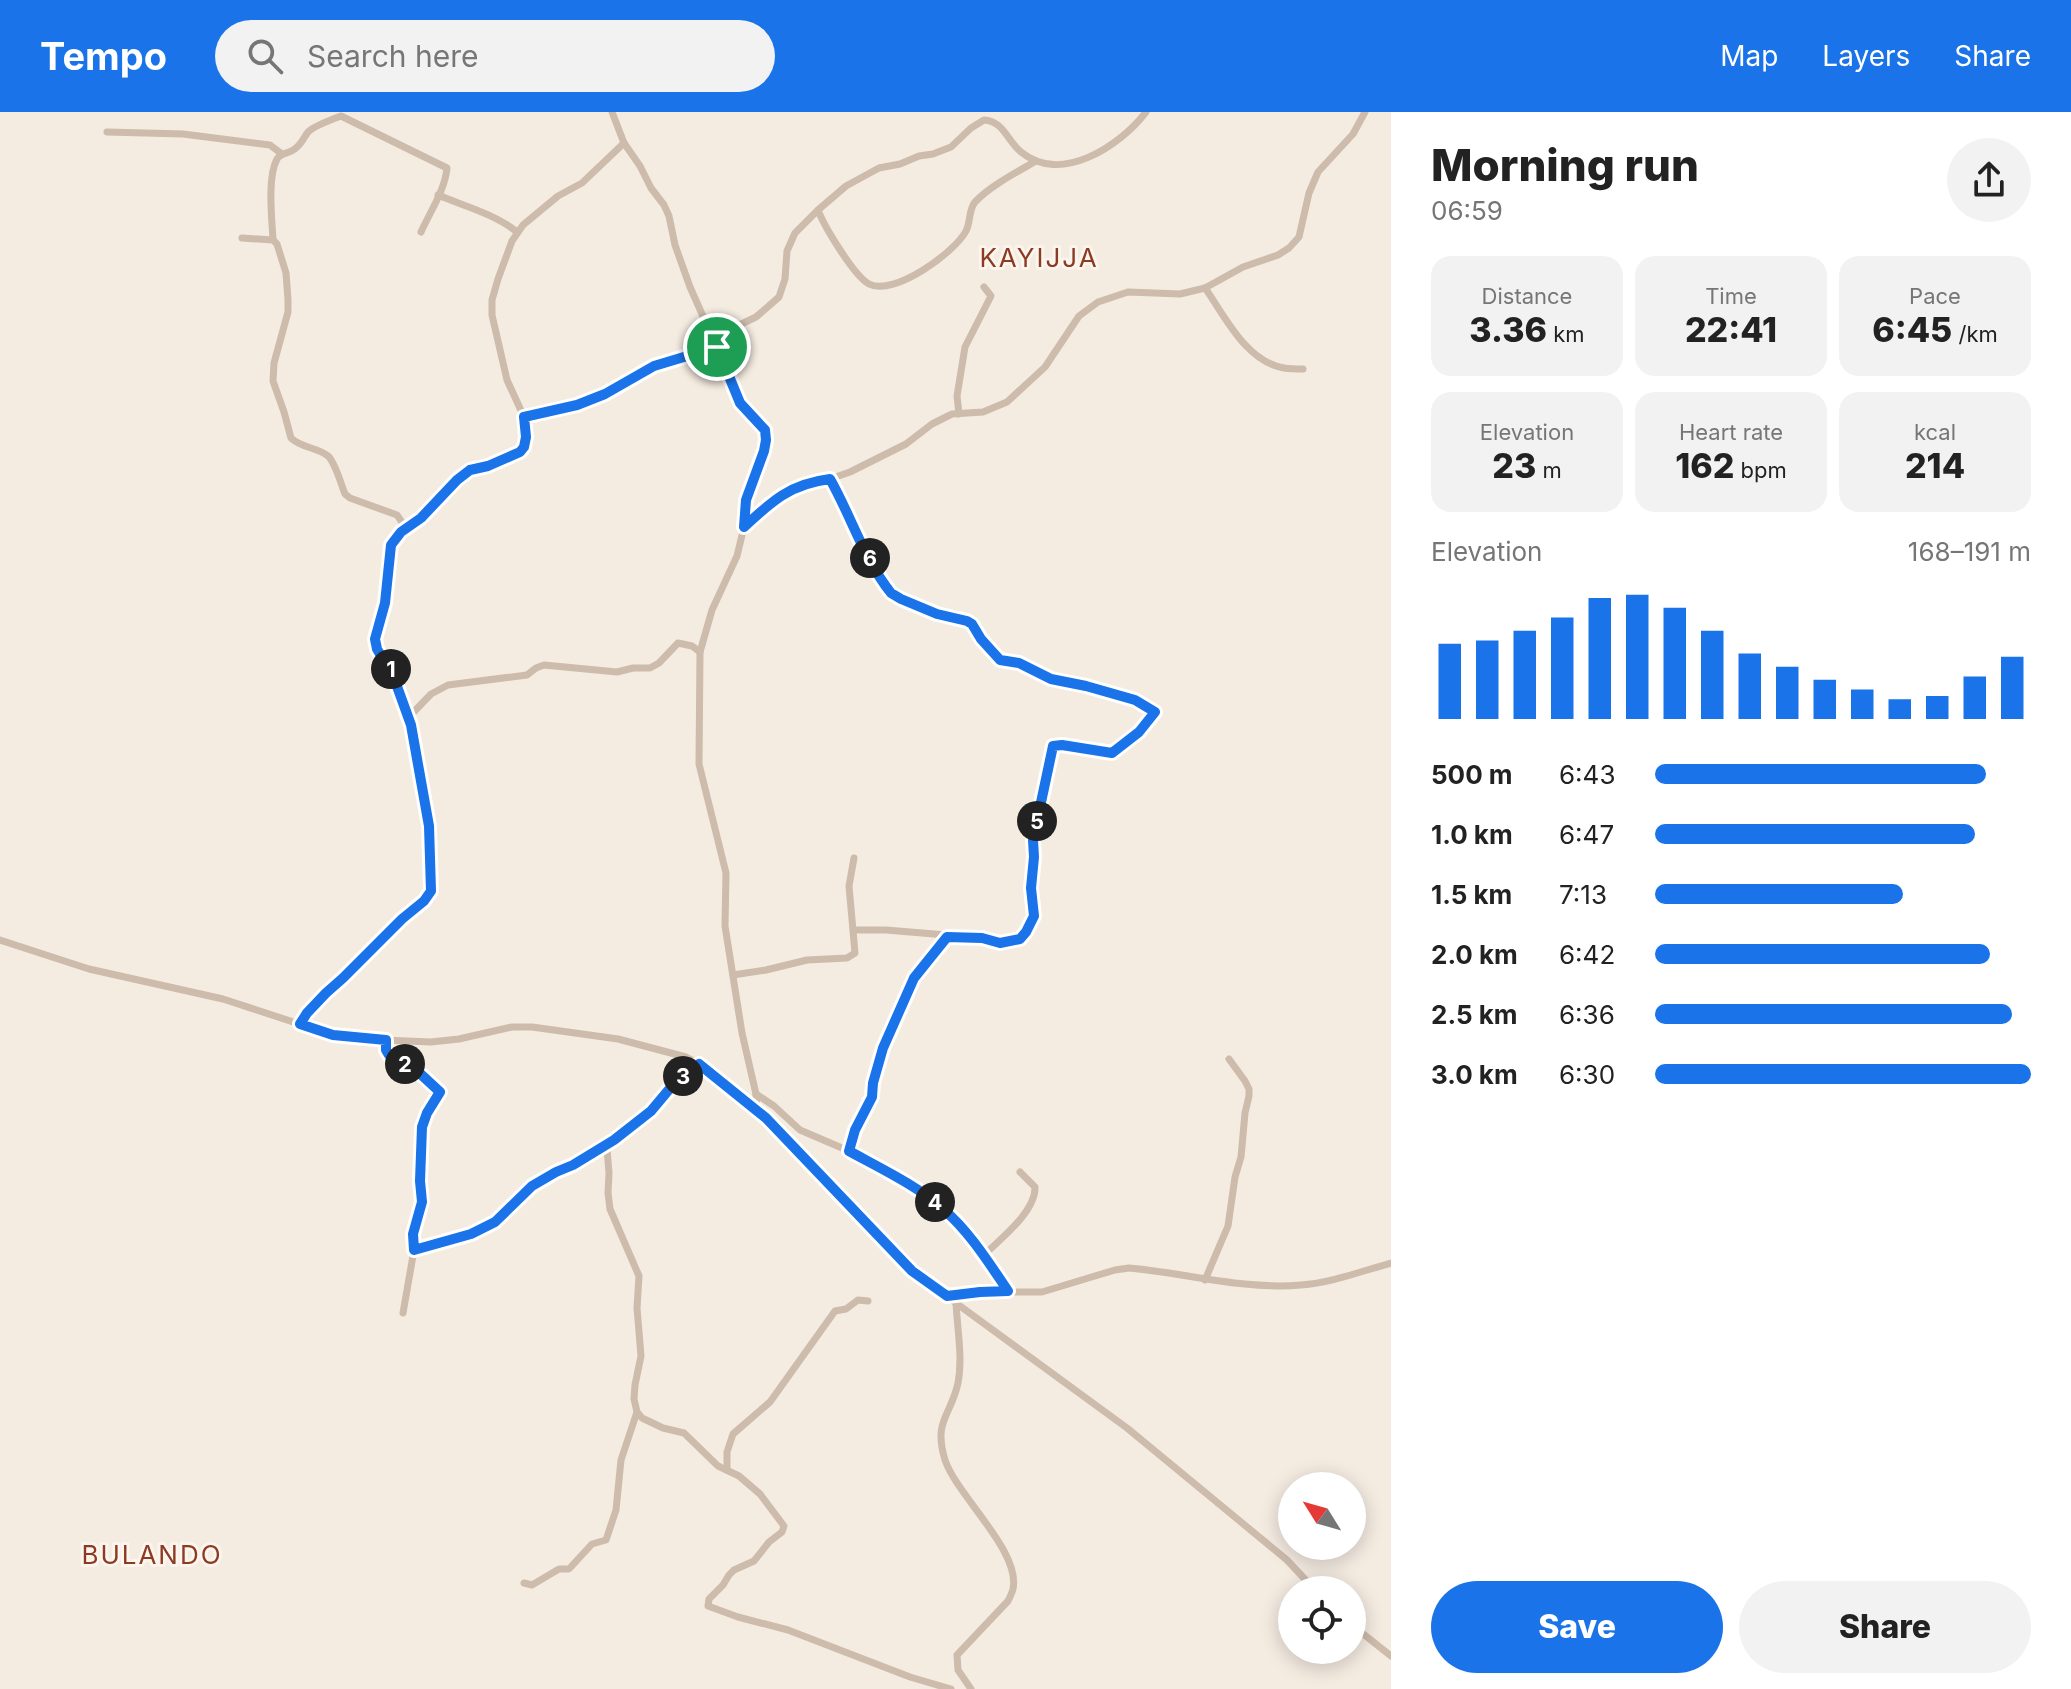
<!DOCTYPE html>
<html lang="en">
<head>
<meta charset="utf-8">
<style>
	:root { --surface:#fff; --page:#f2f2f2; --text:#222; --muted:#767676; --accent:#1a73e8 }
	body { margin:0; font-family:Inter,sans-serif; background:var(--page); color:var(--text); height:100vh; display:flex; flex-direction:column; font-size:30px; white-space:nowrap }
	* { box-sizing:border-box; margin:0 }
	p { font-size:26px; color:var(--muted) }
	.icon { flex:none; width:44px; height:44px; fill:none; stroke:currentColor; stroke-width:2; stroke-linecap:round; stroke-linejoin:round }
	.map { position:relative; flex:1; overflow:hidden }
	.drawer { display:flex; flex-direction:column; background:var(--surface); width:680px }
	.drawer>* { flex:none }
	.needle { width:52px; rotate:307deg }
	.tools { position:absolute; left:1278px; top:1360px; display:grid; gap:16px }
	.tools a { display:grid; place-items:center; width:88px; height:88px; border-radius:50%; background:var(--surface); box-shadow:0 4px 20px #0003; font-size:40px }
	.pin { position:absolute; display:grid; place-items:center; width:68px; height:68px; color:#fff; margin:-34px; border:4px solid #fff; border-radius:50%; box-shadow:0 2px 8px #0007 }
	.km { position:absolute; width:40px; height:40px; margin:-20px; border-radius:50%; background:#222; color:#fff; font-size:22px; line-height:40px; text-align:center }
	.round { display:grid; place-items:center; flex:none; width:84px; height:84px; border-radius:42px; background:var(--page) }
	.overview { display:flex; align-items:center; justify-content:space-between; height:136px; padding:0 40px }
	h1 { font-size:44px; font-weight:800; line-height:60px }
	.figures { display:grid; grid-template-columns:repeat(3,1fr); gap:12px; height:136px; padding:8px 40px }
	.figures div { display:grid; align-content:center; border-radius:20px; background:var(--page); text-align:center }
	.figures b { font-size:34px; font-weight:800 }
	.figures small { font-size:22px; font-weight:400 }
	.figures p { font-size:22px }
	.chart { height:224px; padding:16px 40px }
	.chart p { display:flex; justify-content:space-between }
	.chart svg { width:100%; height:144px; margin-top:8px; stroke:var(--accent); stroke-width:6 }
	.primary-button { display:flex; gap:16px; margin-top:auto; padding:16px 40px }
	.primary-button a { flex:1; height:92px; border-radius:48px; background:var(--accent); color:#fff; font-size:32px; font-weight:800; line-height:92px; text-align:center }
	.primary-button a+a { background:var(--page); color:var(--text) }
	ul { padding:0 40px; list-style:none; font-size:26px }
	li { display:grid; grid-template-columns:128px 96px 1fr; align-items:center; height:60px }
	li i { height:20px; border-radius:10px; background:var(--accent) }
	header { display:flex; align-items:center; gap:48px; box-sizing:border-box; height:112px; padding:0 40px; background:var(--accent); color:#fff }
	header strong { font-size:38px }
	nav { display:flex; gap:44px; margin-inline-start:auto; font-size:28px }
	.search { width:560px; height:72px; background:var(--page); display:flex; align-items:center; gap:20px; box-sizing:border-box; padding:0 28px; border-radius:44px; color:var(--muted); font-size:30px }
	main { display:flex; flex:1; min-height:0 }
	.map>svg:first-child { display:block }
</style>
</head>
<body>
<header>
<strong>Tempo</strong>
<div class="search"><svg class="icon" aria-label="search" viewBox="0 0 24 24"><circle cx="10" cy="10" r="6"/><path d="M15 15l6 6"/></svg>Search here</div>
<nav><a>Map</a><a>Layers</a><a>Share</a></nav>
</header>
<main>
<div class="map">
<svg width="1391" height="1577" viewBox="0 0 1391 1577">
	<rect width="100%" height="100%" fill="#f4ebe1"/>
	<g fill="none" stroke-linecap="round" stroke-linejoin="round">
		<g stroke="#cdbbac" stroke-width="7">
			<path d="M612,0L624,31L640,54L651,76L664,93L669,104L675,133L690,175L733,272L740,291L765,318L766,328L764,339L746,388L744,415L737,444L712,498L700,540L699,652L726,761L725,814L742,921L756,982L757,999"/>
			<path d="M107,20L183,22L270,33L282,42"/>
			<path d="M438,83C464,94 495,102 517,120"/>
			<path d="M818,98C824,114 854,164 869,172C894,185 955,140 966,119C971,110 968,99 975,90C990,74 1017,60 1036,49"/>
			<path d="M242,126L273,128L277,132L286,161L288,188V200L274,251L273,269L284,300L291,326C301,336 317,335 328,344C335,350 341,372 345,382L350,386L397,403L406,416"/>
			<path d="M273,128C272,108 267,65 277,47C281,40 291,42 297,35C302,31 304,25 308,20C314,14 333,7 341,4L447,56C445,78 430,100 421,120"/>
			<path d="M1205,176C1225,204 1246,250 1284,256C1290,257 1297,257 1303,257"/>
			<path d="M715,229L729,218L756,205L779,185L785,167L787,139L795,121L818,98L846,74L879,56L900,52L919,44L933,42L951,35L971,16L984,8C1004,9 1007,29 1021,40C1061,73 1120,34 1146,0"/>
			<path d="M959,302L957,284L965,235L991,184L984,175"/>
			<path d="M524,305L577,293L605,282L654,254L717,235"/>
			<path d="M830,367C851,404 864,447 891,481L901,487L937,502L967,509L972,512L981,527L1000,548L1019,551L1051,567L1086,574L1135,588L1155,600L1139,620L1112,641L1062,633L1053,634L1033,728L1034,745L1031,776L1034,804L1024,824L1020,827L1000,831L982,826L886,818H854"/>
			<path d="M744,415L769,391L785,380L808,370L830,367L850,360L906,332L932,312L952,302L983,300L1007,290L1045,255L1079,204L1098,190L1128,180L1180,182L1205,176L1243,155L1278,143L1289,136L1299,125L1309,81L1318,60L1353,22L1365,0"/>
			<path d="M408,606L431,582L448,573L527,563L536,556L544,553L617,560L633,556H650L659,551L678,531L692,534L700,540"/>
			<path d="M0,828L89,857L223,887L333,923L359,927L431,930L459,927L512,915H532L618,927L686,945L699,952L766,1006L912,1159L1127,1316L1287,1448L1315,1478"/>
			<path d="M733,863L766,858L807,848L847,846L855,841L849,774L854,746"/>
			<path d="M300,912L307,901L326,881L343,866L402,807L424,789L431,779L429,714L411,613L394,566L377,537L375,527L385,491L391,433L401,420L421,406L457,368L470,358L515,343L524,335L526,325L524,305L507,268L492,203V188L498,167L512,129L523,113L558,84L582,71L624,31"/>
			<path d="M386,928V938L389,943L413,955L440,980L427,1001L422,1015L420,1069L422,1090L413,1122L414,1138"/>
			<path d="M756,982L774,994L800,1018L849,1039L931,1087L944,1097L964,1118L1008,1179"/>
			<path d="M609,1032L607,1037L609,1061L608,1081L610,1097L639,1164L637,1196L641,1244L635,1273L634,1287L637,1300L642,1306L663,1316L684,1321L718,1354L739,1364L760,1382L784,1414L782,1420L769,1430L754,1449L734,1458L729,1463L723,1473L709,1487L708,1494L738,1505L788,1518L910,1565L951,1577"/>
			<path d="M849,1039L855,1018L872,985L873,971L883,936L914,866L947,825"/>
			<path d="M983,1144C999,1128 1036,1100 1035,1075L1020,1060"/>
			<path d="M1205,1168L1228,1114L1235,1065L1241,1045L1245,1001L1249,984V977L1245,969L1229,947"/>
			<path d="M947,1184L980,1180H1042L1115,1158L1129,1156C1186,1161 1243,1178 1301,1173C1331,1171 1362,1159 1391,1151"/>
			<path d="M956,1190C957,1216 963,1245 958,1271C951,1304 933,1308 945,1348C957,1384 1021,1439 1013,1477C1012,1481 1010,1485 1008,1489L957,1543L958,1558L971,1577"/>
			<path d="M403,1201L414,1138L471,1122L495,1110L532,1074L556,1060L573,1053L614,1028L651,999L677,968L699,952"/>
			<path d="M727,1358V1340L733,1322L770,1290L835,1199L846,1197L858,1188L868,1189"/>
			<path d="M524,1471L532,1473L559,1457H569L592,1432L606,1428L616,1398L621,1348L637,1300"/>
			<path d="M1352,1513L1391,1544"/>
		</g>
	</g>
	<g fill="none" stroke-linecap="round" stroke-linejoin="round">
		<defs>
			<path id="route" d="M717,235L740,291L765,318L766,328L764,339L746,388L744,415C772,389 790,372 830,367C851,404 864,447 891,481L901,487L937,502L967,509L972,512L981,527L1000,548L1019,551L1051,567L1086,574L1135,588L1155,600L1139,620L1112,641L1062,633L1053,634L1033,728L1034,745L1031,776L1034,804L1026,820L1020,827L1000,831L982,826L947,825L914,866L883,936L873,971L872,985L855,1018L849,1039C878,1055 918,1074 943,1097C969,1119 989,1151 1008,1179L980,1180L947,1184L912,1159L766,1006L699,952L677,968L651,999L614,1028L573,1053L556,1060L532,1074L495,1110L471,1122L414,1138L413,1122L422,1090L420,1069L422,1015L427,1001L440,980L413,955L389,943L386,938V928L333,923L300,912L307,901L326,881L343,866L402,807L424,789L431,779L429,714L411,613L394,566L377,537L375,527L385,491L391,433L401,420L421,406L457,368L470,358L488,354L520,340L524,335L526,325L524,305L577,293L605,282L654,254Z"/>
		</defs>
		<use href="#route" stroke="#fff" stroke-width="16"/>
		<use href="#route" stroke="#1a73e8" stroke-width="10"/>
	</g>
	<g text-anchor="middle" dominant-baseline="central" stroke-width="6" stroke-linejoin="round" paint-order="stroke">
		<g font-size="26" letter-spacing="2" fill="#8c3b22" stroke="#fbf5ee">
			<text x="1039" y="145">KAYIJJA</text>
			<text x="152" y="1442">BULANDO</text>
		</g>
	</g>
</svg>
<div class="tools">
<a><svg class="needle" viewBox="-14 -14 28 28"><path d="M0-13l5 13h-10z" fill="#e53935"/><path d="M0 13l5-13h-10z" fill="#767676"/></svg></a>
<a><svg class="icon" aria-label="locate" viewBox="0 0 24 24"><circle cx="12" cy="12" r="6"/><path d="M12 2v4M12 18v4M2 12h4M18 12h4"/></svg></a>
</div>
<div class="pin" style="left:717px;top:235px;background:#1e9e55"><svg class="icon" aria-label="arrive" viewBox="0 0 24 24"><path d="M6 21V4h12l-3 4 3 4H6"/></svg></div>
<b class="km" style="left:391px;top:557px">1</b>
<b class="km" style="left:405px;top:952px">2</b>
<b class="km" style="left:683px;top:964px">3</b>
<b class="km" style="left:935px;top:1090px">4</b>
<b class="km" style="left:1037px;top:709px">5</b>
<b class="km" style="left:870px;top:446px">6</b>
</div>
<section class="drawer">
<div class="overview"><div><h1>Morning run</h1><p>06:59</p></div><a class="round"><svg class="icon" aria-label="share" viewBox="0 0 24 24"><path d="M12 15V3M7 8l5-5 5 5M5 13v7h14v-7"/></svg></a></div>
<div class="figures">
<div><p>Distance</p><b>3.36<small> km</small></b></div>
<div><p>Time</p><b>22:41</b></div>
<div><p>Pace</p><b>6:45<small> /km</small></b></div>
</div>
<div class="figures">
<div><p>Elevation</p><b>23<small> m</small></b></div>
<div><p>Heart rate</p><b>162<small> bpm</small></b></div>
<div><p>kcal</p><b>214</b></div>
</div>
<div class="chart"><p><span>Elevation</span>168–191 m</p>
<svg viewBox="0 0 160 44" preserveAspectRatio="none"><path d="M5 44V21M15 44V20M25 44V17M35 44V13M45 44V7M55 44V6M65 44V10M75 44V17M85 44V24M95 44V28M105 44V32M115 44V35M125 44V38M135 44V37M145 44V31M155 44V25"/></svg>
</div>
<ul>
<li><b>500 m</b>6:43<i style="width:88%"></i></li>
<li><b>1.0 km</b>6:47<i style="width:85%"></i></li>
<li><b>1.5 km</b>7:13<i style="width:66%"></i></li>
<li><b>2.0 km</b>6:42<i style="width:89%"></i></li>
<li><b>2.5 km</b>6:36<i style="width:95%"></i></li>
<li><b>3.0 km</b>6:30<i style="width:100%"></i></li>
</ul>
<div class="primary-button"><a>Save</a><a>Share</a></div>
</section>
</main>
</body>
</html>
